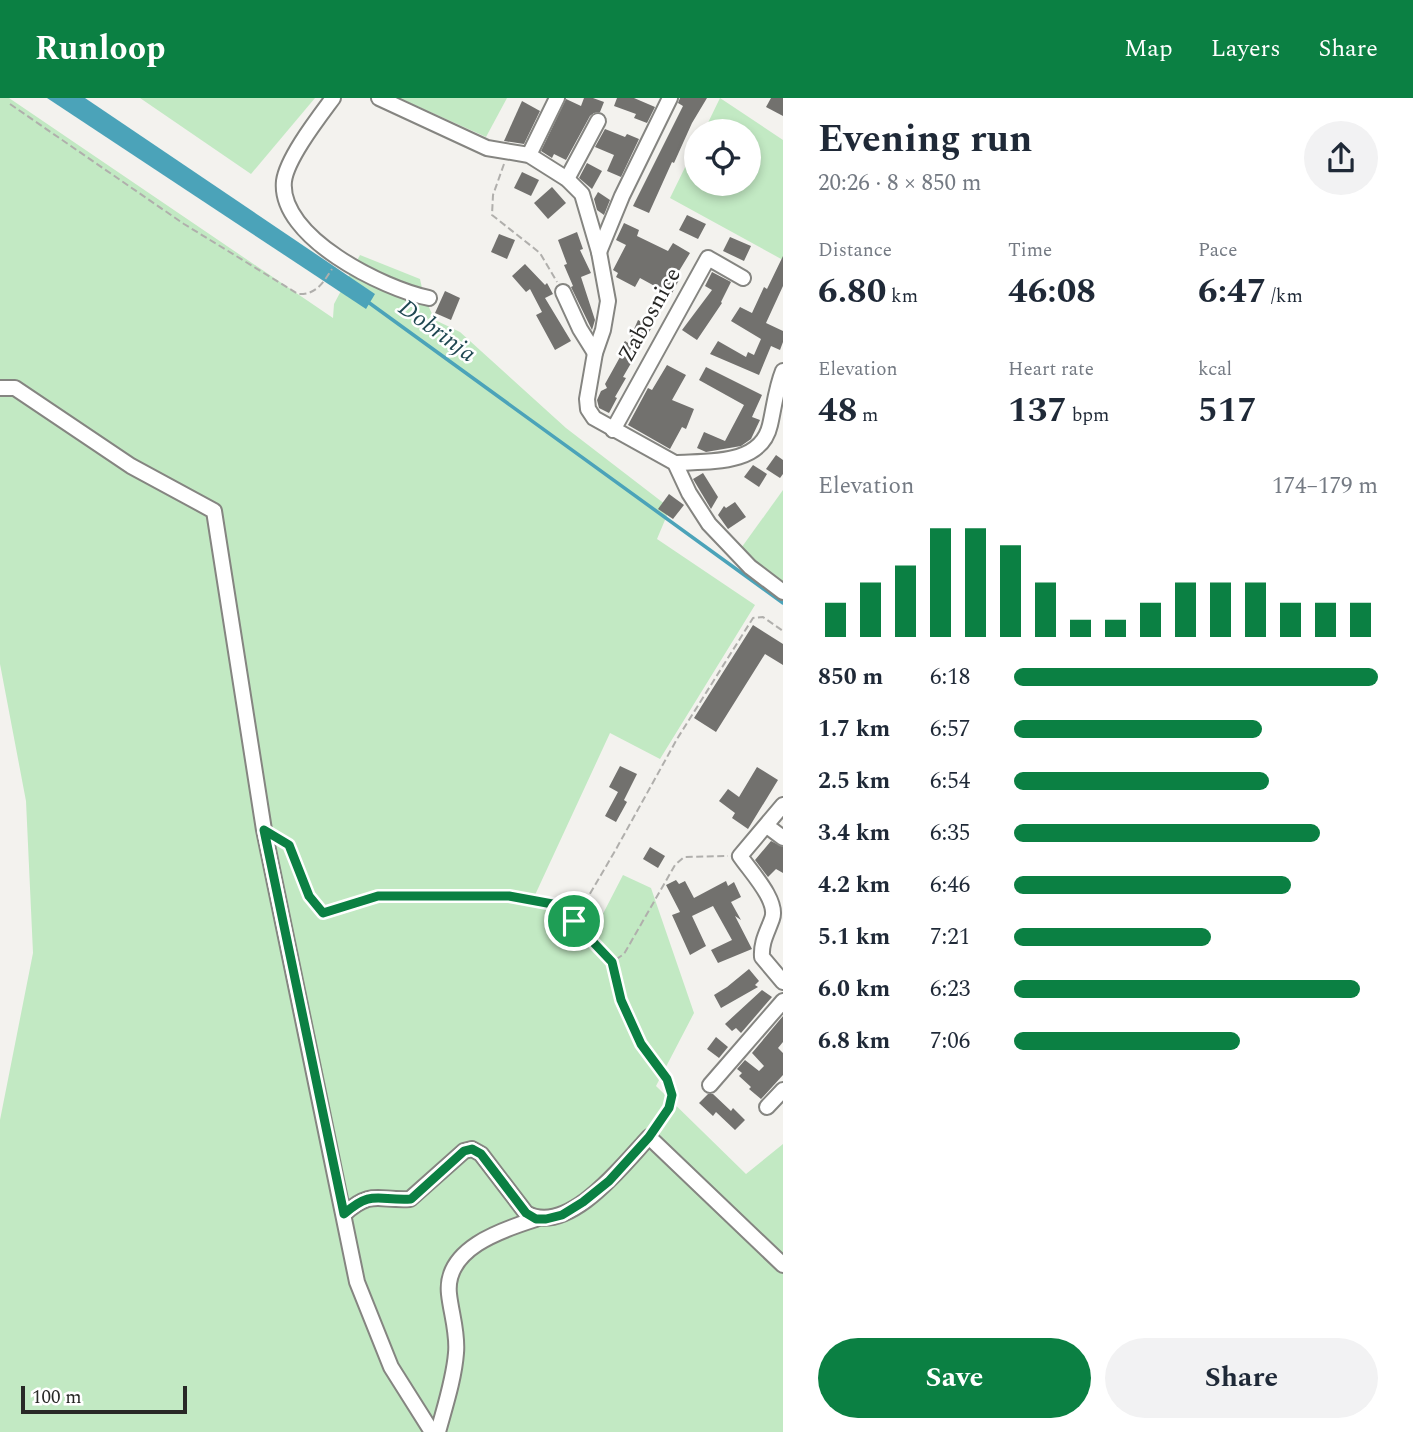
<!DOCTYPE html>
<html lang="en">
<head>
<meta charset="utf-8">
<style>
	:root { --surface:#fff; --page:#f2f2f3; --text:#1f2937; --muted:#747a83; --accent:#0b8043 }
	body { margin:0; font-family:Spectral,serif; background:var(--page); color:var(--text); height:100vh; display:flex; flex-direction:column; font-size:26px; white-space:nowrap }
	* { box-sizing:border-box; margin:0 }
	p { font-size:23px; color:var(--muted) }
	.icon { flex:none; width:38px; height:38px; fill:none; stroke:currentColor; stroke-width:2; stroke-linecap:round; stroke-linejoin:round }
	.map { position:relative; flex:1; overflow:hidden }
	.sheet { display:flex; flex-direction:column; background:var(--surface); width:630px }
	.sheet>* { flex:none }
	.buttons { position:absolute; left:684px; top:21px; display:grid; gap:14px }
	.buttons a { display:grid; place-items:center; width:77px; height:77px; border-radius:50%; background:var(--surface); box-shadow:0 4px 10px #0003; font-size:35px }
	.scale { position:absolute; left:21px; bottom:18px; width:166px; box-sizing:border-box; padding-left:7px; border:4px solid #282826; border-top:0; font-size:19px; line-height:24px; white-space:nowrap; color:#282826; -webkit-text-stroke:5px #fff; paint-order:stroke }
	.pin { position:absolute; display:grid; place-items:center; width:60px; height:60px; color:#fff; margin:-30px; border:4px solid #fff; border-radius:50%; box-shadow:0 2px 7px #0007 }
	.round { display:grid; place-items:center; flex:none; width:74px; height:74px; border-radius:37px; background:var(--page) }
	.overview { display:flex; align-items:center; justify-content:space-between; height:119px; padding:0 35px }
	h1 { font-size:38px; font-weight:700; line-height:52px }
	.metrics { display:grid; grid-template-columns:repeat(3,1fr); gap:10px; height:119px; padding:7px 35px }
	.metrics div { display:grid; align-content:center }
	.metrics b { font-size:35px; font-weight:700 }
	.metrics small { font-size:19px; font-weight:400 }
	.metrics p { font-size:19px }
	.chart { height:196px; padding:14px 35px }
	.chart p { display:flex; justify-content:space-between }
	.chart svg { width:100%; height:126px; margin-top:7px; stroke:var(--accent); stroke-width:6 }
	.cta { display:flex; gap:14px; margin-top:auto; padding:14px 35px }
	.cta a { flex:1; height:80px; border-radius:42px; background:var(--accent); color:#fff; font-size:28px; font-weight:700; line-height:80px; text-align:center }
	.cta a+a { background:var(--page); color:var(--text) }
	ul { padding:0 35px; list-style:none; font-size:23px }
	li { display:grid; grid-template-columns:112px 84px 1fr; align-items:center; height:52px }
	li i { height:18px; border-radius:9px; background:var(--accent) }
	header { display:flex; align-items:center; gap:42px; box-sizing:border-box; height:98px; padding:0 35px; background:var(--accent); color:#fff }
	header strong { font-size:33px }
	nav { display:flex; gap:38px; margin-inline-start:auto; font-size:24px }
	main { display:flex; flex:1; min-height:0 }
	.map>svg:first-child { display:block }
</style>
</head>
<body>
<header>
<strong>Runloop</strong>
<nav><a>Map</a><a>Layers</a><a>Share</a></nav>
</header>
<main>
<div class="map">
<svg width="783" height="1334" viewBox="0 0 783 1334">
	<rect width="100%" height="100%" fill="#f3f2ee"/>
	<g fill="#c2e9c3">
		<path d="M0,0H9L333,220L334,206L360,157L420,181L424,199L435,222L460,234L566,330L670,410L657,441L755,507L660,661L610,635L535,797L591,839L623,777L651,790L694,915L656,988L746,1076L783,1046V1334H0V1022L33,855L26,703L0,566Z"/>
		<path d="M140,0H315L251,76Z"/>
		<path d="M399,0H507L486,39Z"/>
		<path d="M720,0L783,42V162L670,100L696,47V86H749V33H704Z"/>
		<path d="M783,392V492L734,460Z"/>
	</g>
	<path fill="#4ba3b9" d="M47,0H85L375,196L366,211Z"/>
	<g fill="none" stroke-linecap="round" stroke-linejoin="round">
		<path stroke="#4ba3b9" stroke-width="3.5" d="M368,204L783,505"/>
	</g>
	<g fill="#72716e">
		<path d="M584,0H593L604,4L600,14L594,15L590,18L566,62L554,56L552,60L541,53L566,1L581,8Z"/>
		<path d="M617,0H634L655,9L647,25L634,20L636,16L614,8Z"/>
		<path d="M680,0H707L692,25L674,65L672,64L649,115L633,108L683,8L678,5Z"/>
		<path d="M771,0H783V18L766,9Z"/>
		<path d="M522,3L540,13L524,46L504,43Z"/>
		<path d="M605,31L625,39L627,36L639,41L621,79L607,73L614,57L595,49Z"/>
		<path d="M587,65L602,73L592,91L579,80Z"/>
		<path d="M522,74L539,82L531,98L514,90Z"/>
		<path d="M552,89L566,105L548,121L534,105Z"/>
		<path d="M598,94L610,102L604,117L597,112L594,101Z"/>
		<path d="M687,117L706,126L698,141L679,132Z"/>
		<path d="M624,125L639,132L637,138L668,153L673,145L690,155L676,178L680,180L671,197L640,180L635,189L616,179L618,175L613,172L626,147L616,142Z"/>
		<path d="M577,134L583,151L580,152L591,175L581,179L595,222L592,232L571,189L573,188L564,167L567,166L558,142Z"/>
		<path d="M499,136L515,142L507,161L491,154Z"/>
		<path d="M730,139L751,148L744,163L723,153Z"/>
		<path d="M783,158V188L766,225L783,233V244L780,252L771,248L759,277L710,256L718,243L746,259L748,254L754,257L761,241L731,223L740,209L752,215L764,189L767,191Z"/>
		<path d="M525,166L545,187L547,185L553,196L545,200L571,243L555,252L536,217L542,214L530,191L526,194L512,178Z"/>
		<path d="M712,174L731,184L721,204L722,205L697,242L682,232L712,192L705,188Z"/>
		<path d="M445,193L460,200L451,222L435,215Z"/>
		<path d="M638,222L652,229L623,279L626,280L615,299L617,300L609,315L599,310L597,302L601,293L607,290L605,286L620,259L616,257L625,243L628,245Z"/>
		<path d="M667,267L686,277L672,302L694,311L686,331L682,329L670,351L628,327L648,290L652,292Z"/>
		<path d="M706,269L762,297L752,319L760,322L751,341L741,348L706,354L697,350L704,334L725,343L744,307L699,282Z"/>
		<path d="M776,357L783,362V376L780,380L766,371Z"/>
		<path d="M753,367L767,376L759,389L744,379Z"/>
		<path d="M703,375L718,399L711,411L693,381Z"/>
		<path d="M669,396L684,407L673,421L658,411Z"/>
		<path d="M735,404L746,419L728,431L718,417L724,408L726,410Z"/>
		<path d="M753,527L783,546V567L765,556L716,634L694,620Z"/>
		<path d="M620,668L637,676L624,702L627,704L616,724L605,718L618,694L609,689Z"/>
		<path d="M757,669L778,682L748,731L732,720L735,715L719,703L728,691L739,699Z"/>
		<path d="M771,743L783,749V775L776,771L768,779L755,762Z"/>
		<path d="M650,749L665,758L658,770L643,761Z"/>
		<path d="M676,782L679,786L685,783L694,800L726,783L728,788L734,784L741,799L731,804L741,822L735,818L752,851L718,865L711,852L732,842L713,808L692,818L706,848L690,857L672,817L680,814L666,787Z"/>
		<path d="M749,871L759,883L755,887L758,889L721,910L714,897L727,889Z"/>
		<path d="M762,892L772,899L741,935L736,930L732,933L725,926Z"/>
		<path d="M783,918V944L778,950L783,955V977L761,1001L749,991L751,989L739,978L742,975L737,971L745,962L759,973L764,968L752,955Z"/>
		<path d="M716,939L728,949L719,960L707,951Z"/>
		<path d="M708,996H713L731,1013L733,1010L745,1022L735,1032L716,1014L713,1018L699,1005Z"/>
	</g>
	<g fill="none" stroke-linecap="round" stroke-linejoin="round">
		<defs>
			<g id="minor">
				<path d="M333,0C319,19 287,60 284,83C278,139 384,191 429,200"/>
				<path d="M379,0L487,50L529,57L567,81L582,96L599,154L608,203L603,232L595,255L587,301L588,311L594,320L675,365L689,395L709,426L750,469L783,494"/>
				<path d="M529,57L557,0"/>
				<path d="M567,81L598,23"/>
				<path d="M599,154L622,98L670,0"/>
				<path d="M563,194L580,231L595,255"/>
				<path d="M0,290H15L131,368L214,413L264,732L357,1184L391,1269L432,1334"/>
				<path d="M613,332L708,160L743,180"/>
				<path d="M675,365C707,363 761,368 770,327C774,310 776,290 783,273"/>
				<path d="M783,707L740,758C750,773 779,803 772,821C767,835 761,844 762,859L783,884"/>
				<path d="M767,728L783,740"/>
				<path d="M710,987L783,903"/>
				<path d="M767,1009L783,992"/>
				<path d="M344,1116C372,1091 378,1103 410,1101L464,1053L472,1051L481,1056L526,1115C568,1139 624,1066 649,1039L783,1167"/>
				<path d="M438,1334C445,1308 454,1281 456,1255C458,1235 451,1215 449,1196C444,1151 501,1132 536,1121"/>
			</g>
		</defs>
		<use href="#minor" stroke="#858581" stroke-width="18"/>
		<g stroke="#b0afac" stroke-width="2" stroke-dasharray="7 3.5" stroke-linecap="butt">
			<path d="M10,6L184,126L298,196C316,197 323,185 332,171"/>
			<path d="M504,66L493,97L492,117L540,155L557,184"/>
			<path d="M279,741L289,747L309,798L323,815L378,798H509L558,807L612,864"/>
			<path d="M574,823L615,753L677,641L753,520L763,519L783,533"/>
			<path d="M655,1029C662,1019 673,1009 671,996C670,976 650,962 641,946C626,920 618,893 612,864L624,856L675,767L684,759L728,758"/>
		</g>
		<use href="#minor" stroke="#fff" stroke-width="14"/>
	</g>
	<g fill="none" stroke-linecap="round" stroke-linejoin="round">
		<defs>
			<path id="route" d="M264,732L289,747L309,798L323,815L378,798H509L558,807L612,864L621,902L641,946L667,981L672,997L669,1010L649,1039L609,1083L583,1104L562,1117L546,1121H536L526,1115L481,1056L472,1051L464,1053L411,1101C378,1103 372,1091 344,1116Z"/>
		</defs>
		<use href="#route" stroke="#fff" stroke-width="14"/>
		<use href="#route" stroke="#0b8043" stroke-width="9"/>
	</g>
	<g text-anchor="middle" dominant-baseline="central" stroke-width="5" stroke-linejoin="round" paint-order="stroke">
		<g font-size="23" fill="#282826" stroke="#fff">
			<text transform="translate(650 217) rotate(-61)">Zabosnice</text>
		</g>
		<g font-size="24" font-style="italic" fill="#204852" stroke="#fff">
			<text transform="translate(437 233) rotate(36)">Dobrinja</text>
		</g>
	</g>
</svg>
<div class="buttons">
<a><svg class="icon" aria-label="locate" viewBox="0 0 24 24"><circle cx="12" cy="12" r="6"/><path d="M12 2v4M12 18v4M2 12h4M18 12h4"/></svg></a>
</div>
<div class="scale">100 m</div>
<div class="pin" style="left:574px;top:823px;background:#1e9e55"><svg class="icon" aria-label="arrive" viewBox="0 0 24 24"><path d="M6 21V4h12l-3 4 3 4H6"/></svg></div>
</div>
<section class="sheet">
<div class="overview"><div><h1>Evening run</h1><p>20:26 · 8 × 850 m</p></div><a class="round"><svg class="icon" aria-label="share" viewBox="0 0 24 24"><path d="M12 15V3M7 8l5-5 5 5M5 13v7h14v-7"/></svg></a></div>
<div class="metrics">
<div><p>Distance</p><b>6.80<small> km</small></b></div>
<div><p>Time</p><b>46:08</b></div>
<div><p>Pace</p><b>6:47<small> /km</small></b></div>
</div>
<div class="metrics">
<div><p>Elevation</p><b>48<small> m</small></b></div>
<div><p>Heart rate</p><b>137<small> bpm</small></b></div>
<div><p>kcal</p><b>517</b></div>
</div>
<div class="chart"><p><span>Elevation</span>174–179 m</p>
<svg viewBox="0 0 160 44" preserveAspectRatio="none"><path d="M5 44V32M15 44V25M25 44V19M35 44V6M45 44V6M55 44V12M65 44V25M75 44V38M85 44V38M95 44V32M105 44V25M115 44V25M125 44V25M135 44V32M145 44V32M155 44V32"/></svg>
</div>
<ul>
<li><b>850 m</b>6:18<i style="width:100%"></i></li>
<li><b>1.7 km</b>6:57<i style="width:68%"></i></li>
<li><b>2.5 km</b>6:54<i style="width:70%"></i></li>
<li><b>3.4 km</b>6:35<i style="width:84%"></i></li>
<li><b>4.2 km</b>6:46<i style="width:76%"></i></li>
<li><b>5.1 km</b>7:21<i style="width:54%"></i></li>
<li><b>6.0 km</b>6:23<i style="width:95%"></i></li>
<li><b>6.8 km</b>7:06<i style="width:62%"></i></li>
</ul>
<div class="cta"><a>Save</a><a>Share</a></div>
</section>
</main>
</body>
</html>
